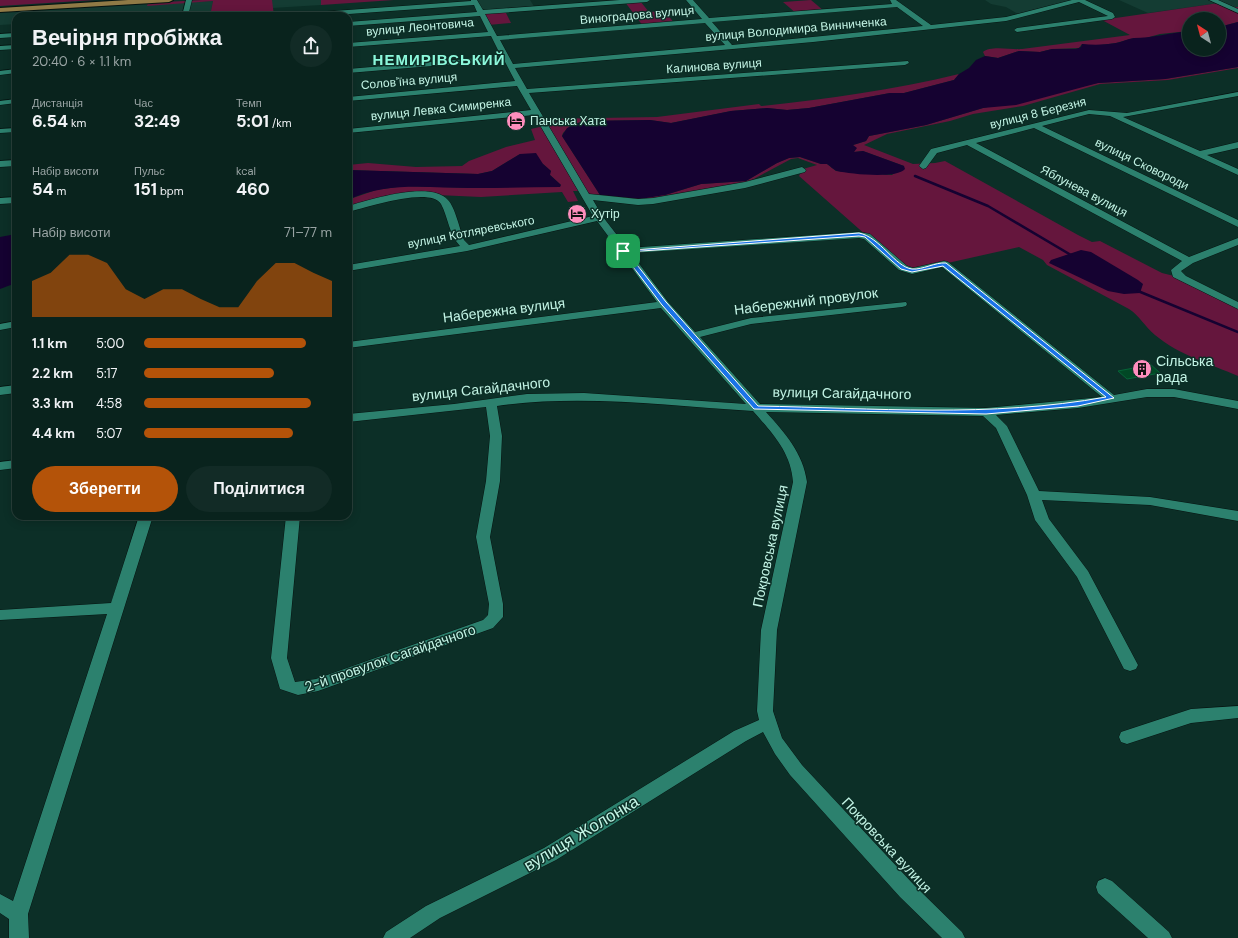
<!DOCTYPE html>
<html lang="uk">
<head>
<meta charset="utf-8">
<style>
	:root { --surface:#09231d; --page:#122b26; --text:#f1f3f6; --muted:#99a4a4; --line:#29403b; --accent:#b45309 }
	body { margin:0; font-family:"DM Sans",sans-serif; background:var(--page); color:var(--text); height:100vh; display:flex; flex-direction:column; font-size:15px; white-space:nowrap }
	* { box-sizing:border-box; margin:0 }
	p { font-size:13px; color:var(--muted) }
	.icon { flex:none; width:22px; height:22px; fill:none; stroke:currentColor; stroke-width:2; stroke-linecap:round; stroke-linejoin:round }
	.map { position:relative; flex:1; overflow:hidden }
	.sheet { position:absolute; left:12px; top:12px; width:340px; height:508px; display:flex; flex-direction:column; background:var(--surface); border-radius:12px; box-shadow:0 2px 10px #0003,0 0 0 1px var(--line) }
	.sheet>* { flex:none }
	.needle { width:26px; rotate:324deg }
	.tools { position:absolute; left:1182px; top:12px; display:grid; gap:8px }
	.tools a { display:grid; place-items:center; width:44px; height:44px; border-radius:50%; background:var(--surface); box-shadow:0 2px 10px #0003,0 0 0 1px var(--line); font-size:20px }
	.pin { position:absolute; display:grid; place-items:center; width:34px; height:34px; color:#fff; margin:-17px; border-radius:8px; box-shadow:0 2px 6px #0006 }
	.round { display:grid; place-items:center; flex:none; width:42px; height:42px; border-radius:21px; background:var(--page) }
	.summary { display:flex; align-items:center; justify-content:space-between; height:68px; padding:0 20px }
	h1 { font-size:22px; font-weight:700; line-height:30px }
	.metrics { display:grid; grid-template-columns:repeat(3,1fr); gap:6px; height:68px; padding:4px 20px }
	.metrics div { display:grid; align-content:center }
	.metrics b { font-size:17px; font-weight:700 }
	.metrics small { font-size:11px; font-weight:400 }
	.metrics p { font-size:11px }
	.chart { height:112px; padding:8px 20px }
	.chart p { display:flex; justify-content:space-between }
	.chart svg { width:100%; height:72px; margin-top:4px; fill:var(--accent); opacity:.7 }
	.primary-button { display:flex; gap:8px; margin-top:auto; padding:8px 20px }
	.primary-button a { flex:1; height:46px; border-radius:24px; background:var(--accent); color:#fff; font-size:16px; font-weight:700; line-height:46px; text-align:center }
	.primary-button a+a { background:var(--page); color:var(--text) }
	ul { padding:0 20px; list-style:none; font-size:13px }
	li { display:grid; grid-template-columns:64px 48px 1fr; align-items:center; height:30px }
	li i { height:10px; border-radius:5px; background:var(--accent) }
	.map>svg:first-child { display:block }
</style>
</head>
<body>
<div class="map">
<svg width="1238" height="938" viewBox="0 0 1238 938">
	<rect width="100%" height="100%" fill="#0c2f27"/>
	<g fill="#143c33">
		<path d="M272,0H321V5L272,8Z"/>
		<path d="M474,0H530L535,8L481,12Z"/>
		<path d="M985,0H1074L1018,14L1006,7L991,4Z"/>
		<path d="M1119,0H1238V7H1227L1219,3L1148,13Z"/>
		<path d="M186,1L183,14L147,16H16V24L0,25V11Z"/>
		<path d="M213,1L211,12L188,13L190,2Z"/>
	</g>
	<g fill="#65163d">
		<path d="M0,0H95L0,6Z"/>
		<path d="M202,0H272L274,16H232V14L210,16L213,1L147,6L148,3Z"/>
		<path d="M321,0H394L321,5Z"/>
		<path d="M811,0L824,11L797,14L783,2Z"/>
		<path d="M640,1L649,12L665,11L674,23L643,26L625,2Z"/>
		<path d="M1219,3L1227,7H1238V22L1219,27V19H1189V31L1160,34L1142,39L1134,38L1116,43L1093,46L1082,44L1079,48L1052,49L1040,52L1019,51L998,58L985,56L983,52C990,45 1012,50 1022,49L1130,35L1102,20Z"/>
		<path d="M505,11L511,23L488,25L481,12Z"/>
		<path d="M1238,67V68L1168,80L1100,84L1023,106L973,114L950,121L887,134L864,145L913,164L935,163L945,161L1078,235L1092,242L1100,241L1162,273L1182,278L1238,306V376C1210,364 1179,355 1155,335C1145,327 1140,316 1129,309L1047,265L1043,260L1019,247L912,271L867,236L799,176L803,169L817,165L798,158L791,159L748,182L640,200L585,196L581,191H573L578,201L568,202L562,192L481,197L415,194L348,208V200L350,199L376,190L404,186L478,188L561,185L549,174L551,171L543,164L520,154L492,171L478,174L348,170V165L368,163L416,167L462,166L469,161L506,147L535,140L531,129L544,126L540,119L657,117L759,104L761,106C827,99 893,90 959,74L954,80L904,93H890L809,108L787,110L767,108L731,111L671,123L650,120L584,121L571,125L563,133L562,136L600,195H665L701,184L746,181L777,163L789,158L800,157L821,164H827L836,171L892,175L904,166L863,151L854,152L855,149L853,145L866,141L869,136L926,125L983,108L1098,83L1165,79Z"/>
	</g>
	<g fill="#150231">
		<path d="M1238,22V67L1165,79L1098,83L1016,105L983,108L926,125L869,136L866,141L853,145L857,148L854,152L863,151L904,166L905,169C897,179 850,174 837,171C834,170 830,166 827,164H821L800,157L789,158L777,163L746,181L701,184L665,195L640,199L600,195L562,136L567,128L584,121L650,120L671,123L731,111L767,108L787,110L809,108L890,93H904L954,80L959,74L969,68L976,60L985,56L998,58L1019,51L1040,52L1052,49H1076L1081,47L1082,44C1093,45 1104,45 1116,43C1122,42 1127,39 1134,38C1152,38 1170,33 1189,31V49H1219V27Z"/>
		<path d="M536,153L543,164L551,171L550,175L561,185L560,187C532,187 505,188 477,188C434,189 389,180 348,200V170L478,174L492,171L520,154Z"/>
		<path d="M16,234V283L0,289V237Z"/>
		<path d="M1081,250L1091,252L1138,280L1143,284L1140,293L1124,294L1108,291L1049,263L1051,260Z"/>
	</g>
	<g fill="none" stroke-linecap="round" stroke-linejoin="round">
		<g stroke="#150231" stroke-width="2.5">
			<path d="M915,176L988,206L1071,255"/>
			<path d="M1138,291L1238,332"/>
		</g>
	</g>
	<path fill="#014825" stroke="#066538" d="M1148,362L1160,373L1127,379L1118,371L1139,367L1135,364Z"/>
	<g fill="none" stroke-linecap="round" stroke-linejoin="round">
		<defs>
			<g id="minor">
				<path d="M186,0H192L188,16H182Z"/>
				<path d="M471,0H477L483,10L620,0H650L647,2L485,14L497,36L702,19L686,0H693L709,18L892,4L890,0H896L931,25L1006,17L1072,0H1085L1113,13L1115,17L1112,19L1017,32L1014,30L1017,28L1108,16L1079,2L1006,21L813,42L515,68L527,89L908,61L909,63L905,65L529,93L589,194L638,199L653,198L745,182L802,167L806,170L805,172L745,188L653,204L638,205L593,200L603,217L627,248L859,232L870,234L907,266L913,268L944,261L948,262L1114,395L1147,389H1174L1238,401V409L1174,397H1147L1078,408L996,415L1007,426L1039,491L1150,497L1238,511V521L1150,505L1042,500L1049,519L1088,571L1138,665L1136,669L1130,671L1124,669L1077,577L1035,520L1027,495L996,428L983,416L766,412C785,433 803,453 807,482L777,630L773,711L782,738L802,765L914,885L962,932L965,938H942L900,897L790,775L775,754L763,732L746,741L556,860L440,918L410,938H383L386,932L426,906L544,848L734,731L759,720L757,711L761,630L793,482C791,452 772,433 753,411C668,406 582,394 497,406L502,436L500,481L490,537L503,604V617L493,628L318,691L298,695L280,689L271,658L286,516H300L287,658L295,682L316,679L483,620L488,615L489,604L476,537L486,481L490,436L486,407L348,422V414L454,404L527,394L584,393L746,404L661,308L348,348V342L657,302L597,221L467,251L348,271V265L460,246C449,235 448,217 441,204C430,186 365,208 348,212V206C369,200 431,180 448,200C455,207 460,230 464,240L469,245L593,216L534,115L348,133V129L531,110L517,86L348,101V97L515,81L504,60L348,73V69L501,56L491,36L348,47V43L488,32L480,16L348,26V22L477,12L474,5L321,16H290L293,14L471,1ZM897,7L923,26L732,45L712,22ZM705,23L725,45L513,64L500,40ZM859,238L864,239L899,270L912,274L942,267L1102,397L986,408L760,404L700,337L751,324L902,307L906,306L907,304L906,302L751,318L695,332L668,302L631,253Z"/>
				<path d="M1209,0H1218L1238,9V13Z"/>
				<path d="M16,33V37L0,38V34Z"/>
				<path d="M16,45V49L0,50V46Z"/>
				<path d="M16,69V73L0,75V71Z"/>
				<path d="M1238,92V96L1123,117L1200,151L1238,142V148L1207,155L1238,169V175L1110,116L1089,114L1042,126L1238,220V227L1034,128L976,143L1189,257L1238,238V245L1193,263L1181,271L1186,276L1238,302V309L1173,277L1171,270L1182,261L967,145L937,153L926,168L923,169L919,166L931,149L1089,110L1127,113Z"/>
				<path d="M16,99V103L0,105V101Z"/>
				<path d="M16,128V132L0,133V129Z"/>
				<path d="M16,160V166L0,167V161Z"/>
				<path d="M16,197V203L0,204V198Z"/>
				<path d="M16,321V327L0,330V324Z"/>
				<path d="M16,385V393L0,395V387Z"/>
				<path d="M16,460V468L0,470V462Z"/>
				<path d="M139,516H153L28,914L29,938H9V919L0,913V894L13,901L107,614L0,620V610L111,603Z"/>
				<path d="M1238,706V718L1191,723L1127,744L1121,742L1119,737L1121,732L1191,709Z"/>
				<path d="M1105,878L1112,881L1169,932L1172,938H1148L1098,893L1096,887L1098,881Z"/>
			</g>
			<path id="major" d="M128,0H173L169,2L0,12V8Z"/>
		</defs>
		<use href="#minor" stroke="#061411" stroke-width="1"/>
		<use href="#major" stroke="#061411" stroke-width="2"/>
		<use href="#minor" fill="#2c816e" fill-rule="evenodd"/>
		<use href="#major" fill="#907a46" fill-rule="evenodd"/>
	</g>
	<path fill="#1a73e8" stroke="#fff" fill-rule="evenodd" d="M859,233C880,237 895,267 912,269C923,270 935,262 946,263L1114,398L1078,406L986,414L754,409L662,305L621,251ZM859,236L865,237L901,269L912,272L943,266L1106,397C991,418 873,408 758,406L666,302L627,252Z"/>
	<defs>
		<symbol id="hotel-disc" viewBox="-11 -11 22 22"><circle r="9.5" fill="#fe8ebd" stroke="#0c2f27"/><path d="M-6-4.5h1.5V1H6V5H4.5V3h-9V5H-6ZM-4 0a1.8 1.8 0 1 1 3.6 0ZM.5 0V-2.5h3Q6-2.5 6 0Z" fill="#111"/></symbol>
		<symbol id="building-disc" viewBox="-11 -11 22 22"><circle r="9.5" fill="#fe8ebd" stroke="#0c2f27"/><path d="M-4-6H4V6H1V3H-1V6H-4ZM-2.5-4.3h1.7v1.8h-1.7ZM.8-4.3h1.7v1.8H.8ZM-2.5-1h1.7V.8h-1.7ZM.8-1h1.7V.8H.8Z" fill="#111"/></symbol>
	</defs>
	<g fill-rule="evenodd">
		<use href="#hotel-disc" x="505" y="110" width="22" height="22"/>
		<use href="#hotel-disc" x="566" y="203" width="22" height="22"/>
		<use href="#building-disc" x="1131" y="358" width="22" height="22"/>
	</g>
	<g text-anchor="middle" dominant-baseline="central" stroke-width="3" stroke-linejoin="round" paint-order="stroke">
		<g font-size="12" fill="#c3f4e5" stroke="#0c2f27">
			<text transform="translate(637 15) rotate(-5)">Виноградова вулиця</text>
			<text transform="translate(420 27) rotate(-5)">вулиця Леонтовича</text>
			<text transform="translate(796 29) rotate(-5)">вулиця Володимира Винниченка</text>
			<text transform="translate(714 66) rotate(-4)">Калинова вулиця</text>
			<text transform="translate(409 81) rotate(-5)">Соловʼїна вулиця</text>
			<text transform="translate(441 109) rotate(-6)">вулиця Левка Симиренка</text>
			<text transform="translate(1038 113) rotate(-14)">вулиця 8 Березня</text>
			<text transform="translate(1142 164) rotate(26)">вулиця Сковороди</text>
			<text transform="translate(1084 191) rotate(28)">Яблунева вулиця</text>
			<text transform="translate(471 232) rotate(-11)">вулиця Котляревського</text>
		</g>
		<g font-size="12" fill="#c3f4e5" stroke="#0c2f27" text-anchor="start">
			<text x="530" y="121">Панська Хата</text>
			<text x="591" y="214">Хутір</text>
		</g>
		<g font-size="14" fill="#c3f4e5" stroke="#0c2f27">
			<text transform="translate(806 301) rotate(-7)">Набережний провулок</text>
			<text transform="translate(504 310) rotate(-7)">Набережна вулиця</text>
			<text transform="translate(481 389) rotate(-6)">вулиця Сагайдачного</text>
			<text transform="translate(842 393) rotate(1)">вулиця Сагайдачного</text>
			<text transform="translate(770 546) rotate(-78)">Покровська вулиця</text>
			<text transform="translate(390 658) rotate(-19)">2-й провулок Сагайдачного</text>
			<text transform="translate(887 845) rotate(47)">Покровська вулиця</text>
		</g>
		<g font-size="14" fill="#c3f4e5" stroke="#0c2f27" text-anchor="start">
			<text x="1156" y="361">Сільська<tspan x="1156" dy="16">рада</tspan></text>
		</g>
		<g font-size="15" font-weight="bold" letter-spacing="1" fill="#8cf8db" stroke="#0c2f27">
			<text x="439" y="60">НЕМИРІВСЬКИЙ</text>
		</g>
		<g font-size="17" fill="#c3f4e5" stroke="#0c2f27">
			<text transform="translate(581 833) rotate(-31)">вулиця Жолонка</text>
		</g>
	</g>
</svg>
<div class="tools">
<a><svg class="needle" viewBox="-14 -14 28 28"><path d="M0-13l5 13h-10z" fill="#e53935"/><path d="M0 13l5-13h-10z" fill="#99a4a4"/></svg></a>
</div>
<div class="pin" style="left:623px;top:251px;background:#1e9e55"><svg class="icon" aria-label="arrive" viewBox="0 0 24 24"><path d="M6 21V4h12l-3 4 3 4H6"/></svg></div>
<section class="sheet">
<div class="summary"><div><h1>Вечірня пробіжка</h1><p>20:40 · 6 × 1.1 km</p></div><a class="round"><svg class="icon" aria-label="share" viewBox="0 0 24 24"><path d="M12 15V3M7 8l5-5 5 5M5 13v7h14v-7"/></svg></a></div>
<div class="metrics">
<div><p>Дистанція</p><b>6.54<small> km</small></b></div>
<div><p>Час</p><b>32:49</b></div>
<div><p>Темп</p><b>5:01<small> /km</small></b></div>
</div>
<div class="metrics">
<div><p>Набір висоти</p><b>54<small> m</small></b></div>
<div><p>Пульс</p><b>151<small> bpm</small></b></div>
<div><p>kcal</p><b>460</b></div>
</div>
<div class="chart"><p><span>Набір висоти</span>71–77 m</p>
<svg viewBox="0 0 160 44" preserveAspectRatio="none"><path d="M0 44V22L10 17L20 6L30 6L40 11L50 27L60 33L70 27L80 27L90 33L100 38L110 38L120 22L130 11L140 11L150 17L160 22V44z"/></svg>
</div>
<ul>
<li><b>1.1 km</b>5:00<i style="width:86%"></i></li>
<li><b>2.2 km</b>5:17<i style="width:69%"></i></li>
<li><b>3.3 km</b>4:58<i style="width:89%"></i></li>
<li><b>4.4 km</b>5:07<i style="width:79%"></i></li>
</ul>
<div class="primary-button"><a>Зберегти</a><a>Поділитися</a></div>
</section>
</div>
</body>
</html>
